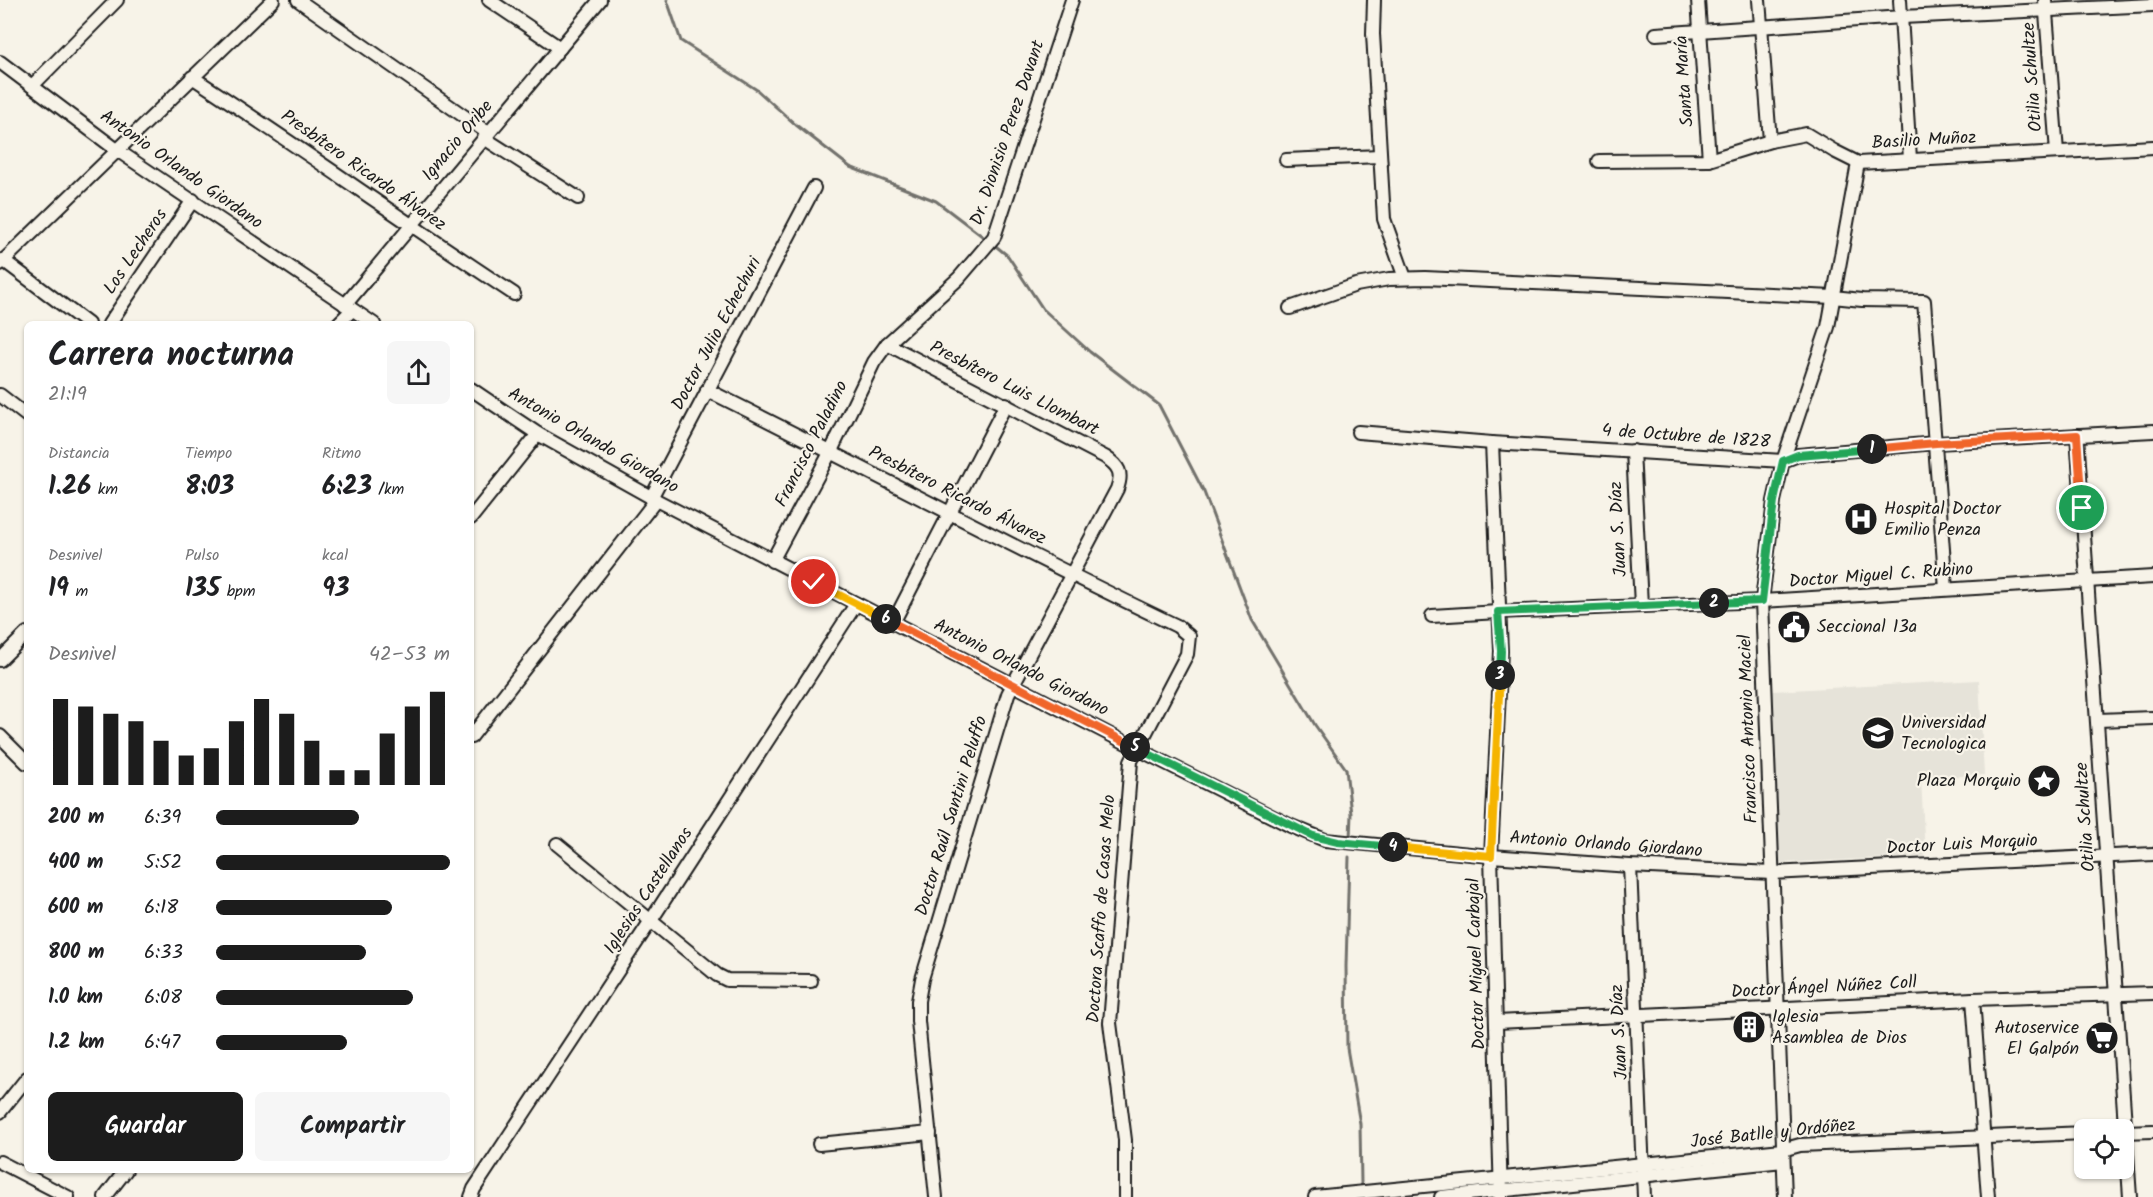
<!DOCTYPE html>
<html lang="es">
<head>
<meta charset="utf-8">
<style>
	:root { --surface:#fff; --page:#f6f6f6; --text:#202124; --muted:#757577; --accent:#1c1c1c }
	body { margin:0; font-family:Kalam,sans-serif; background:var(--page); color:var(--text); height:100vh; display:flex; flex-direction:column; font-size:22px; white-space:nowrap }
	* { box-sizing:border-box; margin:0 }
	p { font-size:20px; color:var(--muted) }
	.icon { flex:none; width:33px; height:33px; fill:none; stroke:currentColor; stroke-width:2; stroke-linecap:round; stroke-linejoin:round }
	.map { position:relative; flex:1; overflow:hidden }
	.sheet { position:absolute; left:24px; top:321px; width:450px; height:852px; display:flex; flex-direction:column; background:var(--surface); border-radius:9px; box-shadow:0 2px 4px #0004 }
	.sheet>* { flex:none }
	.buttons { position:absolute; left:2074px; top:1119px; display:grid; gap:12px }
	.buttons a { display:grid; place-items:center; width:60px; height:60px; border-radius:9px; background:var(--surface); box-shadow:0 2px 4px #0004; font-size:30px }
	.pin { position:absolute; display:grid; place-items:center; width:51px; height:51px; color:#fff; margin:-26px; border:3px solid #fff; border-radius:50%; box-shadow:0 2px 6px #0007 }
	.km { position:absolute; width:30px; height:30px; margin:-15px; border-radius:50%; background:#222; color:#fff; font-size:16px; line-height:30px; text-align:center }
	.round { display:grid; place-items:center; flex:none; width:63px; height:63px; border-radius:9px; background:var(--page) }
	.overview { display:flex; align-items:center; justify-content:space-between; height:102px; padding:0 24px }
	h1 { font-size:33px; font-weight:700; line-height:45px }
	.figures { display:grid; grid-template-columns:repeat(3,1fr); gap:9px; height:102px; padding:6px 24px }
	.figures div { display:grid; align-content:center }
	.figures b { font-size:26px; font-weight:700 }
	.figures small { font-size:16px; font-weight:400 }
	.figures p { font-size:16px }
	.chart { height:168px; padding:12px 24px }
	.chart p { display:flex; justify-content:space-between }
	.chart svg { width:100%; height:108px; margin-top:6px; stroke:var(--accent); stroke-width:6 }
	.cta { display:flex; gap:12px; margin-top:auto; padding:12px 24px }
	.cta a { flex:1; height:69px; border-radius:9px; background:var(--accent); color:#fff; font-size:24px; font-weight:700; line-height:69px; text-align:center }
	.cta a+a { background:var(--page); color:var(--text) }
	ul { padding:0 24px; list-style:none; font-size:20px }
	li { display:grid; grid-template-columns:96px 72px 1fr; align-items:center; height:45px }
	li i { height:15px; border-radius:8px; background:var(--accent) }
	.map>svg:first-child { display:block }
</style>
</head>
<body>
<div class="map">
<svg width="2153" height="1197" viewBox="0 0 2153 1197">
	<rect width="100%" height="100%" fill="#f7f3e8"/>
	<filter id="ink" filterUnits="userSpaceOnUse"><feTurbulence type="fractalNoise" baseFrequency=".0167" numOctaves="2"/><feDisplacementMap in="SourceGraphic" scale="12" xChannelSelector="R" yChannelSelector="G"/><feConvolveMatrix kernelMatrix="1 2 1 2 8 2 1 2 1" color-interpolation-filters="sRGB"/></filter>
	<g filter="url(#ink)">
		<path fill="#e6e3d9" d="M1979,680L1984,775L1921,778L1925,856L1780,863L1772,691Z"/>
		<g fill="none" stroke-linecap="round" stroke-linejoin="round">
			<g stroke="#72716c" stroke-width="3">
				<path d="M667,0L681,41L757,90L796,125L850,167L936,201L986,239"/>
				<path d="M992,243L1008,256L1043,309L1090,352L1159,405L1204,492L1252,620L1315,725L1346,769L1351,814L1350,838"/>
				<path d="M1349,857L1346,966L1347,1048L1360,1124L1361,1184"/>
			</g>
			<defs>
				<g id="minor">
					<path d="M298,0L488,133"/>
					<path d="M489,0L560,48"/>
					<path d="M1374,0L1373,34L1384,219L1405,278"/>
					<path d="M1698,0L1709,160"/>
					<path d="M1759,0L1770,141"/>
					<path d="M1900,0L1910,159"/>
					<path d="M2045,0L2057,152"/>
					<path d="M1656,34L1902,17L2153,5"/>
					<path d="M0,62L117,150L374,324"/>
					<path d="M192,77C301,148 406,223 514,294"/>
					<path d="M32,86L117,0"/>
					<path d="M484,138L578,198"/>
					<path d="M1286,160L1380,156"/>
					<path d="M1599,161L1709,160L1770,141L1806,134L1834,151L1858,163L2153,147"/>
					<path d="M3,260L88,324"/>
					<path d="M0,264L273,0"/>
					<path d="M345,305L600,0"/>
					<path d="M1290,308L1356,285L1389,279L1425,278L1833,297L1862,300L1924,301L1946,589"/>
					<path d="M109,324L193,200"/>
					<path d="M338,324L352,310"/>
					<path d="M887,344L1105,457C1119,466 1123,473 1117,489L1008,694L922,979L918,1001V1021L936,1197"/>
					<path d="M471,389L538,434L656,500L1136,748L1291,826L1325,840L1491,856L1630,866L1772,873L2153,854"/>
					<path d="M707,390C865,468 1019,551 1177,626L1189,636L1187,654L1131,761L1110,1023L1125,1140V1197"/>
					<path d="M0,395L27,416"/>
					<path d="M1358,432L1492,443L1783,461L1798,455L1936,443L2153,431"/>
					<path d="M2077,435L2130,1197"/>
					<path d="M1492,443L1501,651L1491,856L1501,1197"/>
					<path d="M1633,451L1641,605"/>
					<path d="M651,498L814,188"/>
					<path d="M471,518L538,434"/>
					<path d="M772,561L831,451L874,362L887,344L959,278L994,237L1072,0"/>
					<path d="M1432,616L1498,612L1762,601L2153,577"/>
					<path d="M893,623L1006,404"/>
					<path d="M0,660L27,633"/>
					<path d="M2098,720L2153,718"/>
					<path d="M0,736L27,763"/>
					<path d="M471,737L656,500"/>
					<path d="M557,844L717,975L727,980L811,981"/>
					<path d="M1630,866L1644,1197"/>
					<path d="M1973,999L1988,1197"/>
					<path d="M1497,1022L1973,999L2153,993"/>
					<path d="M0,1112L27,1078"/>
					<path d="M2124,1132L2153,1131"/>
					<path d="M819,1144L930,1133"/>
					<path d="M0,1162L68,1197"/>
					<path d="M105,1197L126,1170"/>
					<path d="M471,1197L474,1189L650,922L856,604"/>
					<path d="M1315,1197L1782,1150L1800,1145L2085,1133"/>
					<path d="M1441,1197L1783,1161"/>
					<path d="M1785,1197L1762,601L1774,501L1783,461L1828,327L1858,163"/>
				</g>
			</defs>
			<use href="#minor" stroke="#1c1c1c" stroke-width="16"/>
			<use href="#minor" stroke="#f7f3e8" stroke-width="12"/>
		</g>
	</g>
	<g fill="none" stroke-linecap="round" stroke-linejoin="round" filter="url(#ink)">
		<defs>
			<path id="split-1" d="M1872,449L1936,443L2077,435L2082,508"/>
			<path id="split-2" d="M1714,603L1762,601L1774,501L1783,461L1798,455L1872,449"/>
			<path id="split-3" d="M1500,675L1501,651L1498,612L1714,603"/>
			<path id="split-4" d="M1393,847L1491,856L1500,675"/>
			<path id="split-5" d="M1135,747L1313,836L1338,842L1393,847"/>
			<path id="split-6" d="M886,619L1135,747"/>
			<path id="split-7" d="M814,582L886,619"/>
		</defs>
		<use href="#split-1" stroke="#fff" stroke-width="12"/>
		<use href="#split-2" stroke="#fff" stroke-width="12"/>
		<use href="#split-3" stroke="#fff" stroke-width="12"/>
		<use href="#split-4" stroke="#fff" stroke-width="12"/>
		<use href="#split-5" stroke="#fff" stroke-width="12"/>
		<use href="#split-6" stroke="#fff" stroke-width="12"/>
		<use href="#split-7" stroke="#fff" stroke-width="12"/>
		<use href="#split-1" stroke="#f0652b" stroke-width="8"/>
		<use href="#split-2" stroke="#22a559" stroke-width="8"/>
		<use href="#split-3" stroke="#22a559" stroke-width="8"/>
		<use href="#split-4" stroke="#f5b400" stroke-width="8"/>
		<use href="#split-5" stroke="#22a559" stroke-width="8"/>
		<use href="#split-6" stroke="#f0652b" stroke-width="8"/>
		<use href="#split-7" stroke="#f5b400" stroke-width="8"/>
	</g>
	<defs>
		<symbol id="hospital-disc" viewBox="-11 -11 22 22"><circle r="9.5" fill="#1c1c1c" stroke="#f7f3e8"/><path d="M-5-5h3v3.5h4V-5h3V5h-3V1.5h-4V5h-3Z" fill="#fff"/></symbol>
		<symbol id="civic-disc" viewBox="-11 -11 22 22"><circle r="9.5" fill="#1c1c1c" stroke="#f7f3e8"/><path d="M-.6-6.5H3V-4.5H.6V-3L4-1V1h2V6H-6V1h2V-1L-.6-3ZM-1.2 2.5V6h2.4V2.5Z" fill="#fff"/></symbol>
		<symbol id="university-disc" viewBox="-11 -11 22 22"><circle r="9.5" fill="#1c1c1c" stroke="#f7f3e8"/><path d="M0-5L7-2L0 1L-7-2ZM-4 1L0 2.5L4 1V4Q0 6-4 4Z" fill="#fff"/></symbol>
		<symbol id="sight-disc" viewBox="-11 -11 22 22"><circle r="9.5" fill="#1c1c1c" stroke="#f7f3e8"/><path d="M0-6L1.8-2.2L6-1.7L2.9 1.2L3.7 5.4L0 3.3L-3.7 5.4L-2.9 1.2L-6-1.7L-1.8-2.2Z" fill="#fff"/></symbol>
		<symbol id="building-disc" viewBox="-11 -11 22 22"><circle r="9.5" fill="#1c1c1c" stroke="#f7f3e8"/><path d="M-4-6H4V6H1V3H-1V6H-4ZM-2.5-4.3h1.7v1.8h-1.7ZM.8-4.3h1.7v1.8H.8ZM-2.5-1h1.7V.8h-1.7ZM.8-1h1.7V.8H.8Z" fill="#fff"/></symbol>
		<symbol id="supermarket-disc" viewBox="-11 -11 22 22"><circle r="9.5" fill="#1c1c1c" stroke="#f7f3e8"/><path d="M-6-5.5h2.5l.6 2H6L4.5 2H-2.5L-4.4-4H-6ZM-1.5 3.2a1.3 1.3 0 1 0 .1 0ZM3 3.2a1.3 1.3 0 1 0 .1 0Z" fill="#fff"/></symbol>
	</defs>
	<g fill-rule="evenodd">
		<use href="#hospital-disc" x="1842" y="500" width="38" height="38"/>
		<use href="#civic-disc" x="1775" y="608" width="38" height="38"/>
		<use href="#university-disc" x="1859" y="714" width="38" height="38"/>
		<use href="#sight-disc" x="2025" y="762" width="38" height="38"/>
		<use href="#building-disc" x="1730" y="1008" width="38" height="38"/>
		<use href="#supermarket-disc" x="2083" y="1019" width="38" height="38"/>
	</g>
	<g text-anchor="middle" dominant-baseline="central" stroke-width="4.5" stroke-linejoin="round" paint-order="stroke">
		<g font-size="18" fill="#1c1c1c" stroke="#f7f3e8">
			<text transform="translate(2033 77) rotate(-94)">Otilia Schultze</text>
			<text transform="translate(1685 81) rotate(-94)">Santa María</text>
			<text transform="translate(1008 133) rotate(-71)">Dr. Dionisio Perez Davant</text>
			<text transform="translate(458 141) rotate(-50)">Ignacio Oribe</text>
			<text transform="translate(1924 141) rotate(-3)">Basilio Muñoz</text>
			<text transform="translate(181 170) rotate(35)">Antonio Orlando Giordano</text>
			<text transform="translate(363 171) rotate(35)">Presbítero Ricardo Álvarez</text>
			<text transform="translate(136 252) rotate(-56)">Los Lecheros</text>
			<text transform="translate(717 334) rotate(-62)">Doctor Julio Echechuri</text>
			<text transform="translate(1014 389) rotate(27)">Presbítero Luis Llombart</text>
			<text transform="translate(1686 437) rotate(4)">4 de Octubre de 1828</text>
			<text transform="translate(593 441) rotate(30)">Antonio Orlando Giordano</text>
			<text transform="translate(812 444) rotate(-63)">Francisco Paladino</text>
			<text transform="translate(957 496) rotate(27)">Presbítero Ricardo Álvarez</text>
			<text transform="translate(1619 529) rotate(-93)">Juan S. Díaz</text>
			<text transform="translate(1881 576) rotate(-4)">Doctor Miguel C. Rubino</text>
			<text transform="translate(1021 668) rotate(27)">Antonio Orlando Giordano</text>
			<text transform="translate(1749 729) rotate(-92)">Francisco Antonio Maciel</text>
			<text transform="translate(952 816) rotate(-73)">Doctor Raúl Santini Peluffo</text>
			<text transform="translate(2086 817) rotate(-94)">Otilia Schultze</text>
			<text transform="translate(1606 845) rotate(4)">Antonio Orlando Giordano</text>
			<text transform="translate(1962 845) rotate(-3)">Doctor Luis Morquio</text>
			<text transform="translate(649 891) rotate(-57)">Iglesias Castellanos</text>
			<text transform="translate(1102 909) rotate(-86)">Doctora Scaffo de Casas Melo</text>
			<text transform="translate(1477 964) rotate(-92)">Doctor Miguel Carbajal</text>
			<text transform="translate(1824 988) rotate(-3)">Doctor Ángel Núñez Coll</text>
			<text transform="translate(1620 1032) rotate(-93)">Juan S. Díaz</text>
			<text transform="translate(1773 1134) rotate(-6)">José Batlle y Ordóñez</text>
		</g>
		<g font-size="18" fill="#1c1c1c" stroke="#f7f3e8" text-anchor="start">
			<text x="1884" y="509">Hospital Doctor<tspan x="1884" dy="21">Emilio Penza</tspan></text>
			<text x="1817" y="627">Seccional 13a</text>
			<text x="1901" y="723">Universidad<tspan x="1901" dy="21">Tecnologica</tspan></text>
			<text x="2021" y="781" text-anchor="end">Plaza Morquio</text>
			<text x="1772" y="1017">Iglesia<tspan x="1772" dy="21">Asamblea de Dios</tspan></text>
			<text x="2079" y="1028" text-anchor="end">Autoservice<tspan x="2079" dy="21">El Galpón</tspan></text>
		</g>
	</g>
</svg>
<div class="buttons">
<a><svg class="icon" aria-label="locate" viewBox="0 0 24 24"><circle cx="12" cy="12" r="6"/><path d="M12 2v4M12 18v4M2 12h4M18 12h4"/></svg></a>
</div>
<div class="pin" style="left:2082px;top:508px;background:#1e9e55"><svg class="icon" aria-label="arrive" viewBox="0 0 24 24"><path d="M6 21V4h12l-3 4 3 4H6"/></svg></div>
<div class="pin" style="left:814px;top:582px;background:#d93025"><svg class="icon" aria-label="check" viewBox="0 0 24 24"><path d="M5 12l5 5 9-10"/></svg></div>
<b class="km" style="left:1872px;top:449px">1</b>
<b class="km" style="left:1714px;top:603px">2</b>
<b class="km" style="left:1500px;top:675px">3</b>
<b class="km" style="left:1393px;top:847px">4</b>
<b class="km" style="left:1135px;top:747px">5</b>
<b class="km" style="left:886px;top:619px">6</b>
<section class="sheet">
<div class="overview"><div><h1>Carrera nocturna</h1><p>21:19</p></div><a class="round"><svg class="icon" aria-label="share" viewBox="0 0 24 24"><path d="M12 15V3M7 8l5-5 5 5M5 13v7h14v-7"/></svg></a></div>
<div class="figures">
<div><p>Distancia</p><b>1.26<small> km</small></b></div>
<div><p>Tiempo</p><b>8:03</b></div>
<div><p>Ritmo</p><b>6:23<small> /km</small></b></div>
</div>
<div class="figures">
<div><p>Desnivel</p><b>19<small> m</small></b></div>
<div><p>Pulso</p><b>135<small> bpm</small></b></div>
<div><p>kcal</p><b>93</b></div>
</div>
<div class="chart"><p><span>Desnivel</span>42–53 m</p>
<svg viewBox="0 0 160 44" preserveAspectRatio="none"><path d="M5 44V9M15 44V12M25 44V15M35 44V18M45 44V26M55 44V32M65 44V29M75 44V18M85 44V9M95 44V15M105 44V26M115 44V38M125 44V38M135 44V23M145 44V12M155 44V6"/></svg>
</div>
<ul>
<li><b>200 m</b>6:39<i style="width:61%"></i></li>
<li><b>400 m</b>5:52<i style="width:100%"></i></li>
<li><b>600 m</b>6:18<i style="width:75%"></i></li>
<li><b>800 m</b>6:33<i style="width:64%"></i></li>
<li><b>1.0 km</b>6:08<i style="width:84%"></i></li>
<li><b>1.2 km</b>6:47<i style="width:56%"></i></li>
</ul>
<div class="cta"><a>Guardar</a><a>Compartir</a></div>
</section>
</div>
</body>
</html>
